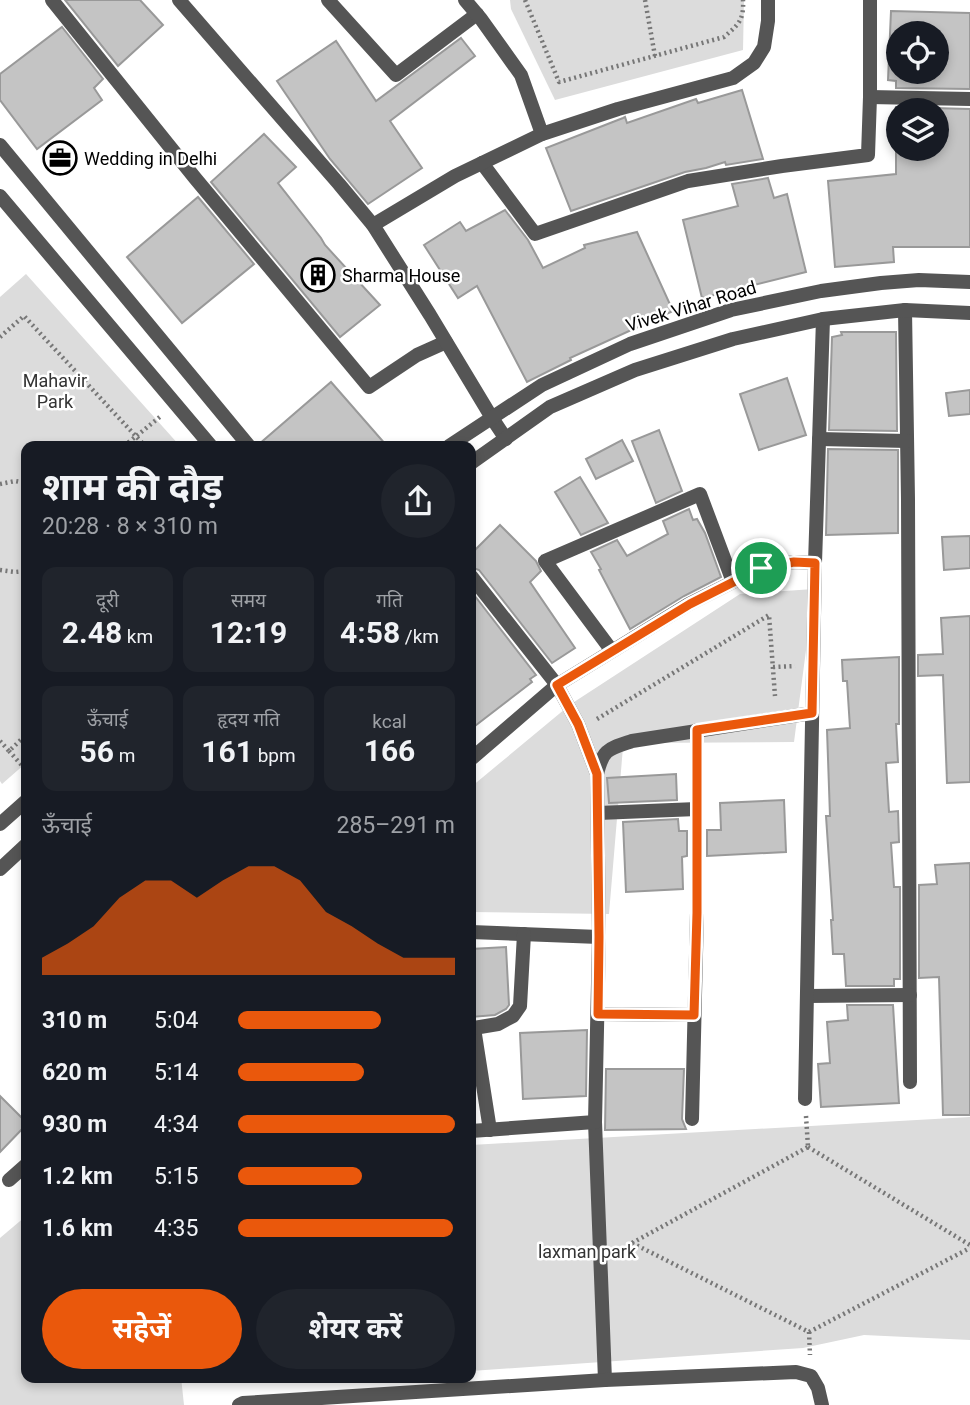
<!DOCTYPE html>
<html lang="hi">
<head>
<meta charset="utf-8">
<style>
	:root { --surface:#171b24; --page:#20242c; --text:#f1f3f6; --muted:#9ea1a6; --accent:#ea580c }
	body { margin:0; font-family:Roboto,"Noto Sans Devanagari",sans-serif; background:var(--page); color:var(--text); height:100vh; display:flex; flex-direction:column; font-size:26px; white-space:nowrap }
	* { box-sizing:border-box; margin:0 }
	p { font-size:23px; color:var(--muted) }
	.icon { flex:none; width:38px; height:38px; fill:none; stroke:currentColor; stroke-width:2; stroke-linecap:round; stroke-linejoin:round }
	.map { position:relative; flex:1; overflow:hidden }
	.sheet { position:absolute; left:21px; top:441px; width:455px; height:942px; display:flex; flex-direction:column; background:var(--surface); border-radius:14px; box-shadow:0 4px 10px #0003 }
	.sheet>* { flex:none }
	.tools { position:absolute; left:886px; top:21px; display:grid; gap:14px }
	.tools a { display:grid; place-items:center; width:63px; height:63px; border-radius:50%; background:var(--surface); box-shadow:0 4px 10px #0003; font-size:35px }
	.pin { position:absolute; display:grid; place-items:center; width:60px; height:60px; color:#fff; margin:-30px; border:4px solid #fff; border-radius:50%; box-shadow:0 2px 7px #0007 }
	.round { display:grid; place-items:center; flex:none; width:74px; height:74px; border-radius:37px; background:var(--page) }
	.headline { display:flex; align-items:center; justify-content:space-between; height:119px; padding:0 21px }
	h1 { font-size:38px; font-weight:700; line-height:52px }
	.stats { display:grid; grid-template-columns:repeat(3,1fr); gap:10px; height:119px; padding:7px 21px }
	.stats div { display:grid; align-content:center; border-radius:14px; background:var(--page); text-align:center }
	.stats b { font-size:30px; font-weight:700 }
	.stats small { font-size:19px; font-weight:400 }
	.stats p { font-size:19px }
	.chart { height:196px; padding:14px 21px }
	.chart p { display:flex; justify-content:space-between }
	.chart svg { width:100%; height:126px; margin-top:7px; fill:var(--accent); opacity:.7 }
	.button { display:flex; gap:14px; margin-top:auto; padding:14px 21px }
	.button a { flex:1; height:80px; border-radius:42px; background:var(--accent); color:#fff; font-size:28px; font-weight:700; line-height:80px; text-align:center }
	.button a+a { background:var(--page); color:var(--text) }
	ul { padding:0 21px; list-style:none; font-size:23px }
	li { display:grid; grid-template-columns:112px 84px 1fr; align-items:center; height:52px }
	li i { height:18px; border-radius:9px; background:var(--accent) }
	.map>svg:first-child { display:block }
</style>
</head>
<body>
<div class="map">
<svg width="970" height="1405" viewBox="0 0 970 1405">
	<rect width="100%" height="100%" fill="#fff"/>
	<g fill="#dcdcdc">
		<path d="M510,0H744L743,50L555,100L511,9Z"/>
		<path d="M26,274L180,446H26V763L2,784L0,781V297Z"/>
		<path d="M814,589L794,742L634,743L623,747L609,914L471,912V787L571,704L740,594Z"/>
		<path d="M970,1117V1340L864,1335L803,1348L471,1371V1145Z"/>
		<path d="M26,1216V1377H181L184,1405H0V1238Z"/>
	</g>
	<g fill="#c4c4c4" stroke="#999" stroke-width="2" fill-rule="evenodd">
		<path d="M65,0H140L163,25L118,66Z"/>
		<path d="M891,11L970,13V89L896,88V81L888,80ZM898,33H936V72H898Z"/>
		<path d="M62,27L103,79L94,88L102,100L37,149L0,100V74Z"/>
		<path d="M461,38L475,56L390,121L422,168L368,204L330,159L277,81L336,41L376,101Z"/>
		<path d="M742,90L763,159L726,165L725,162L706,168L685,172L571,211L546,148L623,118L625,117L627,123L696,99L698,103Z"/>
		<path d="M896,107L970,109V247H893L894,262L835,267L828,181L896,174ZM898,110H936V149H898Z"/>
		<path d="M264,134L296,167L278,183L321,238L325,245L380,305L340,337L211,182Z"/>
		<path d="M768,178L774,198L787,194L806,272L702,298L683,220L738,206L732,184Z"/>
		<path d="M198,197L254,264L182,323L127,257Z"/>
		<path d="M505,210L528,240L543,268L585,248L584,245L637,232L673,311L570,358L571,360L527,382L477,286L458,298L424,245L460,222L466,231Z"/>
		<path d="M841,332H896L897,431L829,430L832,337L842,335Z"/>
		<path d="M787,378L806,435L759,450L740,394Z"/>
		<path d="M331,382L387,446H258V445Z"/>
		<path d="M970,390V414L949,416L946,393Z"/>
		<path d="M659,430L682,491L656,503L632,441Z"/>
		<path d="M622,440L633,461L596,479L586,459Z"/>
		<path d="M828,449L898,450V533L826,535Z"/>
		<path d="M580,477L608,523L581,535L555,492Z"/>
		<path d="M689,509L693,520L697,519L705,533L721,577L684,596L630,629L599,570L601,569L591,552L617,540L627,556L668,534L663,521Z"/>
		<path d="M500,525L536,561L541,571L530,582L575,648L552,663L479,570L471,567V554Z"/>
		<path d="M970,536V568L944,570L942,537Z"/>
		<path d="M471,591L536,675L530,679L532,682L471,729Z"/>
		<path d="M970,616V782L947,783L943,675L918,676V655L943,654L941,618Z"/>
		<path d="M899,657V724H896L898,762L886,763L889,812L898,811L899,842L891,843L894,887H900V979H894V986H846L844,954H833L831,920H833L826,816H830L827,730L850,728L847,681H843L842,660Z"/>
		<path d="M676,774L677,800L609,803L607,778Z"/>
		<path d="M784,800L786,852L707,856V830H721L720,803Z"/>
		<path d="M678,819L679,831H687V856L682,857L683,889L626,892L623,822Z"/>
		<path d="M970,863V1115H943L939,977L919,978V885L937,884L935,865Z"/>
		<path d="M506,947L509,1005L506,1009L495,1015L471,1017V949Z"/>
		<path d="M847,1005H893L899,1103L821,1107L818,1064L830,1063L827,1022L848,1020Z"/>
		<path d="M587,1030L586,1096L523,1099L520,1033Z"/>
		<path d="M606,1069H684L682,1119L686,1129L605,1130Z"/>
		<path d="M0,1096L26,1122V1125L0,1152Z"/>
	</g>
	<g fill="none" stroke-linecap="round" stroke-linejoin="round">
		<g stroke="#777" stroke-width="4.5" stroke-dasharray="2 3.5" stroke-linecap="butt">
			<path d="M525,0L559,82L724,37C739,24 744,20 743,0"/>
			<path d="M645,0L655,56"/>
			<path d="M0,337L24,316L145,446"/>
			<path d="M124,446L161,416"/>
			<path d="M0,484L15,481L26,483"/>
			<path d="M0,570L15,572L26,571"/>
			<path d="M773,667L795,666"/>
			<path d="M597,719L769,615L775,696"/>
			<path d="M0,741L9,751L26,735"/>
			<path d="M9,751L26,770"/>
			<path d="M806,1116L808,1147"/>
			<path d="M808,1147L970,1245"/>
			<path d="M632,1243L808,1147"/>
			<path d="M632,1243L809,1332"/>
			<path d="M809,1332L970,1248"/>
			<path d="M809,1332L810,1355"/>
		</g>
		<path stroke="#555" stroke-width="14" d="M52,0L195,178L369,387L417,355L446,342"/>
		<g stroke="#555" stroke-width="14">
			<path d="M179,0L339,184L373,225L430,315L492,418L506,439"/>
			<path d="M328,0L396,75L477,14"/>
			<path d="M465,0L481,19L521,75L542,134"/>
			<path d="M870,97L970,99"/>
			<path d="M482,163L535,234L688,181L782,166L868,155L870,97V0"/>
			<path d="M373,225L455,176L542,134L618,109L733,78L754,63L764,47L768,21V0"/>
			<path d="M905,310L908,499L910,1082"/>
			<path d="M819,439L907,441"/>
			<path d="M471,576L557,685L578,724L597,774"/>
			<path d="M612,651L545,561L700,494L733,582"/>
			<path d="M471,759L557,685L689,604L761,568L794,562L815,563"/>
			<path d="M598,813L697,809"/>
			<path d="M471,932L599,937"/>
			<path d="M807,996L910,995"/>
			<path d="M598,1014L694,1015"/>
			<path d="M471,1028H474L490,1130"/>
			<path d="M474,1028L498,1024L513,1016L520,1006L524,934"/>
			<path d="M805,1099L815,563L823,319"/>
			<path d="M692,1119L697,913V730"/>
			<path d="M595,1122L605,1380"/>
			<path d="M471,1131L595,1122L599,937L597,774C603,749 608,749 632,741L812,713"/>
			<path d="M9,1180L26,1165"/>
			<path d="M239,1405L243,1403L605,1380L796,1372L811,1376L818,1388L822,1405"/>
		</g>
		<g stroke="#555" stroke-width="14">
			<path d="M0,145L249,446"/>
			<path d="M0,196L211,446"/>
			<path d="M449,446L542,385L630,344L731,310L821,291L881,283L919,280L970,282"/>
			<path d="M471,463L550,407L635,370L733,339L823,319L905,310L970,313"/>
			<path d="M0,824L26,801"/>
			<path d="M0,869L26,845"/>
		</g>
	</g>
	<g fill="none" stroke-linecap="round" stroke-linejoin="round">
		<defs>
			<path id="route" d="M794,562L815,563L812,713L697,730V913L694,1015L598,1014L599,937L597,774L578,724L557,685L690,604L761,568Z"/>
		</defs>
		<use href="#route" stroke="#fff" stroke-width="14"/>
		<use href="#route" stroke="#ea580c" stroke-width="9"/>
	</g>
	<defs>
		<symbol id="office-ring" viewBox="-11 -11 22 22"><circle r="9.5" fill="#fff" stroke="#000" stroke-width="1.5"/><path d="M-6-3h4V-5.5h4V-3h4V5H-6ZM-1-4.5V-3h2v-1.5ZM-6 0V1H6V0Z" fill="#000"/></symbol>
		<symbol id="building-ring" viewBox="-11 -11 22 22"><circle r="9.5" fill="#fff" stroke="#000" stroke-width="1.5"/><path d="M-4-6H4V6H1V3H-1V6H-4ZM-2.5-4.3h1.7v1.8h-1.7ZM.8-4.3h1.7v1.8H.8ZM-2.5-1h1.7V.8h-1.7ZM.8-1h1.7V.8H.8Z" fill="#000"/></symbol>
	</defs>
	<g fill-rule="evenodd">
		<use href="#office-ring" x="41" y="139" width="38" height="38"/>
		<use href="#building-ring" x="299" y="256" width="38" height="38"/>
	</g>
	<g text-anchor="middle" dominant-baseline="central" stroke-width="5" stroke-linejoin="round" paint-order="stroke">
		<g font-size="18" fill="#000" stroke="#fff" text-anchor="start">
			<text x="84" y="158">Wedding in Delhi</text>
			<text x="342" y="275">Sharma House</text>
		</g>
		<g font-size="18" fill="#000" stroke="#fff">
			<text transform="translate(691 306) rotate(-17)">Vivek Vihar Road</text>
		</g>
		<g font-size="18" fill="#333" stroke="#fff">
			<text x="55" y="380">Mahavir<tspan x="55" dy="21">Park</tspan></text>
			<text x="587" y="1251">laxman park</text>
		</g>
	</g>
</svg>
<div class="tools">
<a><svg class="icon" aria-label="locate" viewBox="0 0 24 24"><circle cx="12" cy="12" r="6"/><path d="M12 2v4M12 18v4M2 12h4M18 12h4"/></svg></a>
<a><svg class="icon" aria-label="layers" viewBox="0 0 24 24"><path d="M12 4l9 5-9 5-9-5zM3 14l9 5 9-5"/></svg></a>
</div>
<div class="pin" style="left:761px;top:568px;background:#1e9e55"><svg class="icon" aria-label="arrive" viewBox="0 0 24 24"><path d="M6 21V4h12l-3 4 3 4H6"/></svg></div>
<section class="sheet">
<div class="headline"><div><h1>शाम की दौड़</h1><p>20:28 · 8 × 310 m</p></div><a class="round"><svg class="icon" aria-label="share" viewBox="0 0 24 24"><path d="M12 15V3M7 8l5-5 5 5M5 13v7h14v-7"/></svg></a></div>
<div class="stats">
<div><p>दूरी</p><b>2.48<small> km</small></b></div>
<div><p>समय</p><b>12:19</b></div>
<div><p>गति</p><b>4:58<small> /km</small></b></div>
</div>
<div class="stats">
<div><p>ऊँचाई</p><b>56<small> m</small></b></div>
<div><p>हृदय गति</p><b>161<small> bpm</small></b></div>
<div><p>kcal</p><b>166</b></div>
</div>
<div class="chart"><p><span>ऊँचाई</span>285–291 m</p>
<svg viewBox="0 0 160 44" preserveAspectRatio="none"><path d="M0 44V38L10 33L20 27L30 17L40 11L50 11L60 17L70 11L80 6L90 6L100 11L110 22L120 27L130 33L140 38L150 38L160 38V44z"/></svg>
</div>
<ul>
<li><b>310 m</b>5:04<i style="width:66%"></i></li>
<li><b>620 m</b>5:14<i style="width:58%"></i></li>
<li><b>930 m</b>4:34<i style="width:100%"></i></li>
<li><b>1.2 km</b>5:15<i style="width:57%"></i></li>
<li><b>1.6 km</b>4:35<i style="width:99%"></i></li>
</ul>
<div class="button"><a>सहेजें</a><a>शेयर करें</a></div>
</section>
</div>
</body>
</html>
